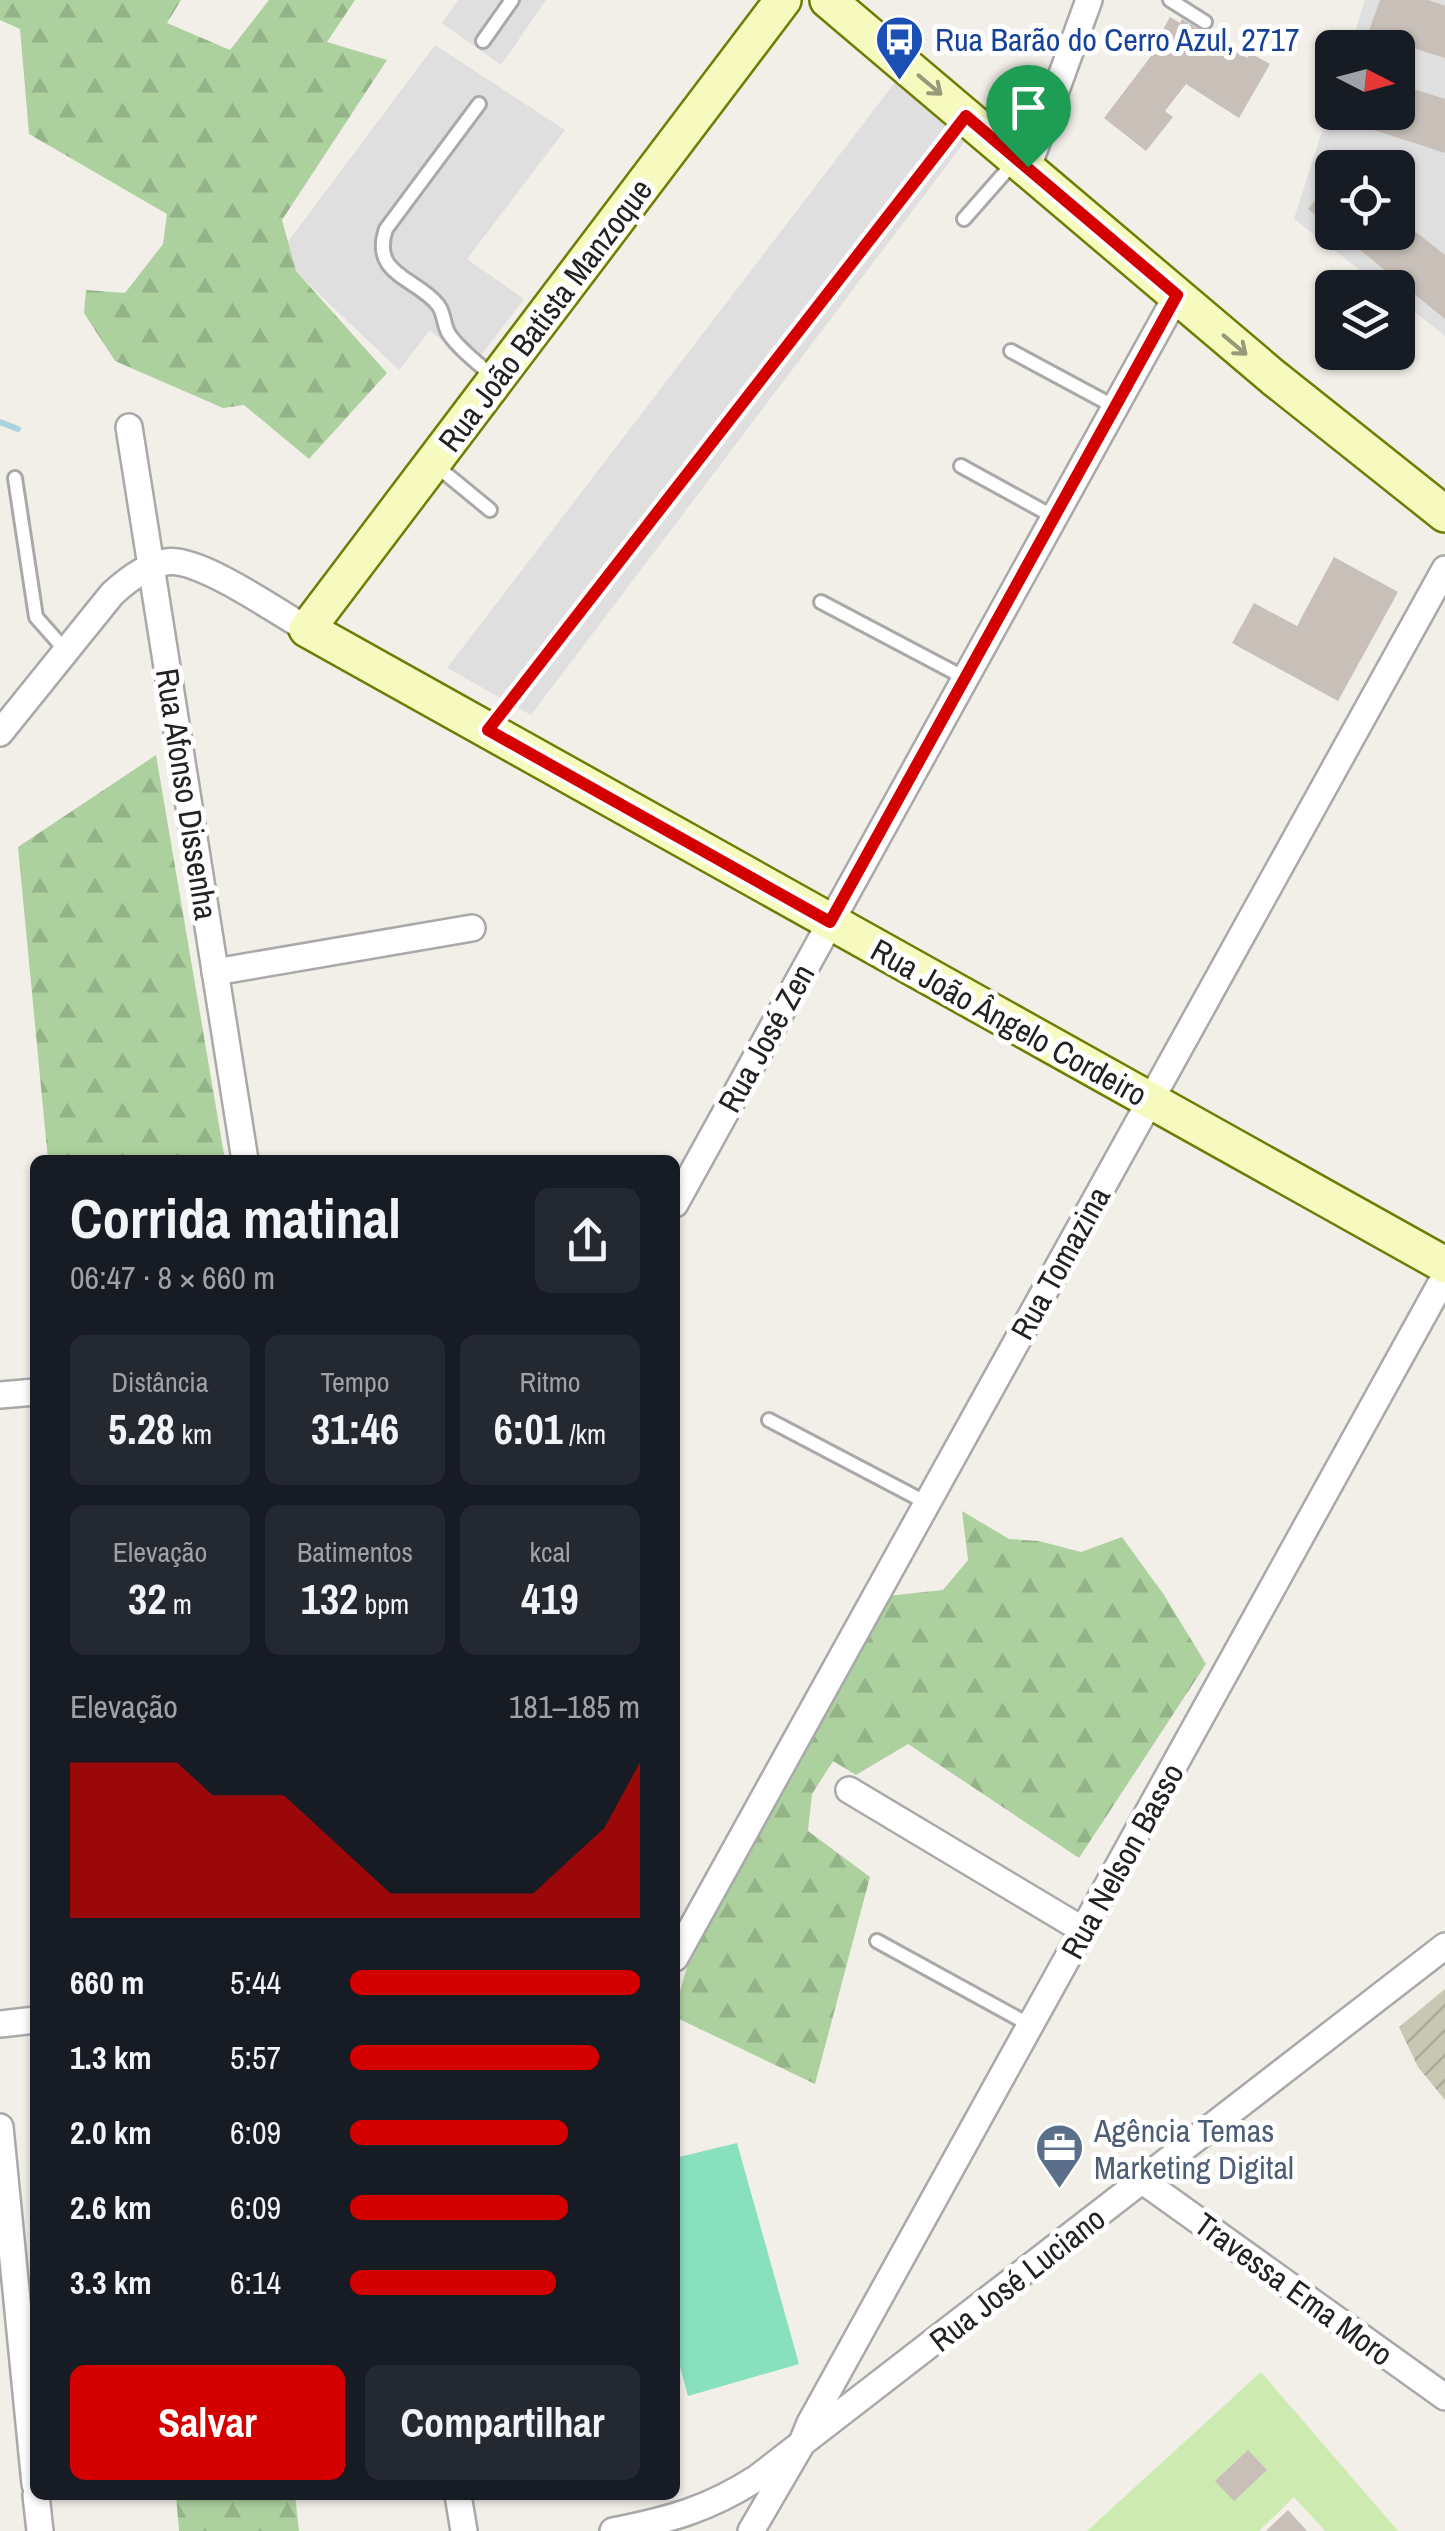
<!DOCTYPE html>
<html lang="pt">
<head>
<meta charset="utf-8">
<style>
	:root { --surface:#171b24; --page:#242831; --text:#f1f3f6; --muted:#9ea1a6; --accent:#d40000 }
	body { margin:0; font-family:"Archivo Narrow",sans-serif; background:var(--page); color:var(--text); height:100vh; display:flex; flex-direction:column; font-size:38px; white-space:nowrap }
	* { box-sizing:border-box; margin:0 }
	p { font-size:32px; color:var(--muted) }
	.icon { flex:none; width:55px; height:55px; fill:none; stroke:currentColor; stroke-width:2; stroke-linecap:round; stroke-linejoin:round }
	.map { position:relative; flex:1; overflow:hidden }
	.details { position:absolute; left:30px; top:1155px; width:650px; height:1345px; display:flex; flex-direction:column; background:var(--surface); border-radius:15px; box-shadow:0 2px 8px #0004 }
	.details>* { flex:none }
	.needle { width:65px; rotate:96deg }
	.tools { position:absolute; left:1315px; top:30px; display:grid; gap:20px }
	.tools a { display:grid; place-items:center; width:100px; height:100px; border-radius:15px; background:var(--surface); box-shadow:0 2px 8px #0004; font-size:50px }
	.pin { position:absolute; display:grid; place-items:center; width:85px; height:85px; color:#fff; margin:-102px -42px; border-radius:50% 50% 50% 0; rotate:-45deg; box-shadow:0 0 10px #0007 }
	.pin .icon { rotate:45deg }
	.round { display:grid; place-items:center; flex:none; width:105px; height:105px; border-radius:15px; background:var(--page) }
	.summary { display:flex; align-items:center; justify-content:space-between; height:170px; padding:0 40px }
	h1 { font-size:55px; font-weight:700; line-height:75px }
	.metrics { display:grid; grid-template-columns:repeat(3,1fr); gap:15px; height:170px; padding:10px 40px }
	.metrics div { display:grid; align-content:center; border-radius:15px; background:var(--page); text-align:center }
	.metrics b { font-size:42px; font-weight:700 }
	.metrics small { font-size:28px; font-weight:400 }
	.metrics p { font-size:28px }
	.chart { height:280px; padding:20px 40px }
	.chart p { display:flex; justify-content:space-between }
	.chart svg { width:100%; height:180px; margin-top:10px; fill:var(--accent); opacity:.7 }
	.cta { display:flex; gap:20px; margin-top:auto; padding:20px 40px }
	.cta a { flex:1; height:115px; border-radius:15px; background:var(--accent); color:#fff; font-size:40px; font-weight:700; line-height:115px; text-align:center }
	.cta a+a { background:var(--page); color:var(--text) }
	ul { padding:0 40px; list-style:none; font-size:32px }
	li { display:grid; grid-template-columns:160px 120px 1fr; align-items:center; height:75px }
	li i { height:25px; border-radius:12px; background:var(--accent) }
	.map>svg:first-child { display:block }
</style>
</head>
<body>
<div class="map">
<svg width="1445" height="2531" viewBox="0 0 1445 2531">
	<defs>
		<pattern id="construction-furrows" width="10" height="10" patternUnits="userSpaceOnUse" patternTransform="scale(2.5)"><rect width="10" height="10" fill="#c7c7b4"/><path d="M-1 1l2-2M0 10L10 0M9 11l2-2" fill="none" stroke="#abab9a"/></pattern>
		<pattern id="forest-firs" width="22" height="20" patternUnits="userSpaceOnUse" patternTransform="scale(2.5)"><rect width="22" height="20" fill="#add19e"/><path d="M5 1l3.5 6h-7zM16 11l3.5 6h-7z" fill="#95b388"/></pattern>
	</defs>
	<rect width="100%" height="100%" fill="#f2efe9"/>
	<g fill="#e0dfdf" fill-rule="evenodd">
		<path d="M458,0H546L501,65L442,23Z"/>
		<path d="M1365,0H1445V336L1398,299V288L1382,287L1294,219L1332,100V112H1398V48L1350,47ZM1332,168H1398V232H1332Z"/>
		<path d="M435,45L565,130L467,259L524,299L472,367L430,330L399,370L278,255Z"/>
		<path d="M896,81L966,140L531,715L447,668Z"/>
	</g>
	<path fill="url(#construction-furrows)" d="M1445,1989V2100L1418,2067L1399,2027Z"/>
	<path fill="#cdebb0" d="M1261,2372L1398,2531H1325L1294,2497L1259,2531H1087Z"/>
	<g fill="url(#forest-firs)">
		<path d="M0,0H181L167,23L230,50L269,0H355L327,42L387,60L282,220L296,271L387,373L309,459L244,405L223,408L115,361L84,313L86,290L125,293L163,244L167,214L29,134L20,29L0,20Z"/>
		<path d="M156,755L225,1160H48L18,847Z"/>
		<path d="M962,1511L1009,1539L1039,1541L1081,1552L1122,1537L1164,1595L1206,1664L1079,1858L908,1744L856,1775L833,1761L812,1794L808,1831L870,1877L815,2084L675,2017V2008L696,1937L887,1596L943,1590L968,1560Z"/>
		<path d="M176,2495H295L299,2531H179Z"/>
	</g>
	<path fill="#88e0be" d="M737,2143L799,2364L688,2396L675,2348V2158Z"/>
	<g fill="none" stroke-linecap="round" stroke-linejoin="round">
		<path stroke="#aad3df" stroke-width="6" d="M0,422L18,429"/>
	</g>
	<g fill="#c7bfb8">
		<path d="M1380,0H1428L1445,6V58L1368,34Z"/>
		<path d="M1170,17L1180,23L1182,19L1247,58L1250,53L1270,64L1239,118L1186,84L1165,111L1173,117L1146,151L1104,118L1155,51L1152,50Z"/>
		<path d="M1398,84L1445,99V153L1331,116L1332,112H1398Z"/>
		<path d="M1332,178V228L1308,209Z"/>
		<path d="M1398,218L1445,255V319L1338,232H1398Z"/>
		<path d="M1334,557L1398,592L1338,701L1232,643L1254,603L1297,626Z"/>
		<path d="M1248,2450L1267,2470L1234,2501L1215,2481Z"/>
		<path d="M1288,2510L1307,2531H1266Z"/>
	</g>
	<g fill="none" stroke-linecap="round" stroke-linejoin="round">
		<defs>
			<g id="lane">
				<path d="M1170,0L1205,22"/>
				<path d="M483,41L512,0"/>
				<path d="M479,104L386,229C370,275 417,278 438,305C445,314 443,325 449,334C460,351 480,364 494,378"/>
				<path d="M964,219L1016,160"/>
				<path d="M1011,351L1115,407"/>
				<path d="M434,464L490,510"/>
				<path d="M961,466L1054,517"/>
				<path d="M15,478L36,617L66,651"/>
				<path d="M821,602L965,678"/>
				<path d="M490,728L963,120"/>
				<path d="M769,1420L927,1503"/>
				<path d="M877,1941L1030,2025"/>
			</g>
			<g id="street">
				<path d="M1028,167L1089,0"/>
				<path d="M129,427L245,1160"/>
				<path d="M0,733L112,594C127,580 145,566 166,562C198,556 277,612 307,629"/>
				<path d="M215,972L472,928"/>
				<path d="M675,1204L1177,295"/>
				<path d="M0,1395L35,1392"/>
				<path d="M849,1790L1083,1930"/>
				<path d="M675,1958L1445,569"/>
				<path d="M0,2024L35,2020"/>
				<path d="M0,2127L35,2484"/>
				<path d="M1143,2181L1445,2397"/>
				<path d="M36,2495L40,2531"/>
				<path d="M458,2495L464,2531"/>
				<path d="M613,2531C669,2520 709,2509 757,2478L1445,1946"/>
				<path d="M751,2531L800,2447L810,2423L1445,1276"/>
			</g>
			<g id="secondary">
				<path d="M783,0L307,629L1445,1265"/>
				<path d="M828,0L1274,378L1445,514"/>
			</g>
		</defs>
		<use href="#lane" stroke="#a9a9a9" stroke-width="18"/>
		<use href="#street" stroke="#a9a9a9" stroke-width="30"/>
		<use href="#secondary" stroke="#707d05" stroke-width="40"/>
		<use href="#lane" stroke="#fff" stroke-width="12"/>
		<use href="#street" stroke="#fff" stroke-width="25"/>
		<use href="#secondary" stroke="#f7fabf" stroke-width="35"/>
	</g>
	<defs><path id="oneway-shaft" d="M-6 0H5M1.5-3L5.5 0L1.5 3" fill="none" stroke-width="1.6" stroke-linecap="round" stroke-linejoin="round" transform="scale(2.5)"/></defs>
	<g stroke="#979978">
		<use href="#oneway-shaft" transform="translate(930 85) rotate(40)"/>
		<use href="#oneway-shaft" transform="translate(1235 345) rotate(40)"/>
	</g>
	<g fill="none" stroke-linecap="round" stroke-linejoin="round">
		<defs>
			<path id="route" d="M966,116L1177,295L830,922L488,730Z"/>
		</defs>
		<use href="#route" stroke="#fff" stroke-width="20"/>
		<use href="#route" stroke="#d40000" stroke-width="12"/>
	</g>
	<defs>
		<symbol id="bus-pin" viewBox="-11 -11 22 30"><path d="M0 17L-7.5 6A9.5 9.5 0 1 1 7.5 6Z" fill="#1a4fb4" stroke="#fff"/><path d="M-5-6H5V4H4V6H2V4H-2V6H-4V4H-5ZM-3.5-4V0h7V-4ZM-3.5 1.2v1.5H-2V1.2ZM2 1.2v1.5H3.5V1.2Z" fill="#fff"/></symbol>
		<symbol id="office-pin" viewBox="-11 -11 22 30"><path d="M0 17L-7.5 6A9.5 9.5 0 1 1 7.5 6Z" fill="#5c6f8a" stroke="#fff"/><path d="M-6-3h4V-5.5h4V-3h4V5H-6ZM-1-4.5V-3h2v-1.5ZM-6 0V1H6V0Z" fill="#fff"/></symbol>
	</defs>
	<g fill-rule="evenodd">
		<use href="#bus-pin" x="872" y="12" width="55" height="75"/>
		<use href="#office-pin" x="1032" y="2120" width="55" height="75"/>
	</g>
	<g text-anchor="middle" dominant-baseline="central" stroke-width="10" stroke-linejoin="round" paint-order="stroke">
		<g font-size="32" fill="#164399" stroke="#fff" text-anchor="start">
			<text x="935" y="39">Rua Barão do Cerro Azul, 2717</text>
		</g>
		<g font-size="32" fill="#222" stroke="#fff">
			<text transform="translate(545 315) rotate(-53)">Rua João Batista Manzoque</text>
			<text transform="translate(187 794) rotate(81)">Rua Afonso Dissenha</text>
			<text transform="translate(1009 1022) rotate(29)">Rua João Ângelo Cordeiro</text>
			<text transform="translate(766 1038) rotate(-61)">Rua José Zen</text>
			<text transform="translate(1060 1263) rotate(-61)">Rua Tomazina</text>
			<text transform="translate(1122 1861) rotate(-61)">Rua Nelson Basso</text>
			<text transform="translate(1017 2279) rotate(-38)">Rua José Luciano</text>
			<text transform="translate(1294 2289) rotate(36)">Travessa Ema Moro</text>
		</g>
		<g font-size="32" fill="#4e5e75" stroke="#fff" text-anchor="start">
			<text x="1094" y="2130">Agência Temas<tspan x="1094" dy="37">Marketing Digital</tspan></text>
		</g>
	</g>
</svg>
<div class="tools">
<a><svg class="needle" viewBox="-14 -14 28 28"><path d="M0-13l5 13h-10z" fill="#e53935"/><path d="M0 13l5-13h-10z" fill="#9ea1a6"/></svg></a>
<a><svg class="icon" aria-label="locate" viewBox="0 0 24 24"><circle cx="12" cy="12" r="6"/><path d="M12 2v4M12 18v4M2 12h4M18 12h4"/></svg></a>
<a><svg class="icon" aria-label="layers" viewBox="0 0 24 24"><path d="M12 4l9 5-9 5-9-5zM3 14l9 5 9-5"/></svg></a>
</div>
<div class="pin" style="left:1028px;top:167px;background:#1e9e55"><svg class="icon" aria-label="arrive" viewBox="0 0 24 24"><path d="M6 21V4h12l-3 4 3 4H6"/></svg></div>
<section class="details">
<div class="summary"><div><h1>Corrida matinal</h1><p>06:47 · 8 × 660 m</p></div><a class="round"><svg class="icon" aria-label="share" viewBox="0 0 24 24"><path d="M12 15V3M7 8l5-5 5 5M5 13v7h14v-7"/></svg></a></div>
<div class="metrics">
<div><p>Distância</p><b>5.28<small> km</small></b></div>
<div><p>Tempo</p><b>31:46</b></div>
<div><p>Ritmo</p><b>6:01<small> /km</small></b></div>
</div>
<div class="metrics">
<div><p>Elevação</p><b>32<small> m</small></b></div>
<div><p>Batimentos</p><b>132<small> bpm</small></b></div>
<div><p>kcal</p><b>419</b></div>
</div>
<div class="chart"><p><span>Elevação</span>181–185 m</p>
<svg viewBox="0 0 160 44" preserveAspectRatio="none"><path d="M0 44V6L10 6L20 6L30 6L40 14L50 14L60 14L70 22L80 30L90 38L100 38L110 38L120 38L130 38L140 30L150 22L160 6V44z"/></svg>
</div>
<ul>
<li><b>660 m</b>5:44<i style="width:100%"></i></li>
<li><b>1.3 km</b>5:57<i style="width:86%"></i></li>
<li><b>2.0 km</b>6:09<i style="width:75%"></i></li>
<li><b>2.6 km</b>6:09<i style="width:75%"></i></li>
<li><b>3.3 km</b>6:14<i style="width:71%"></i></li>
</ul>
<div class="cta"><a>Salvar</a><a>Compartilhar</a></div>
</section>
</div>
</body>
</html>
